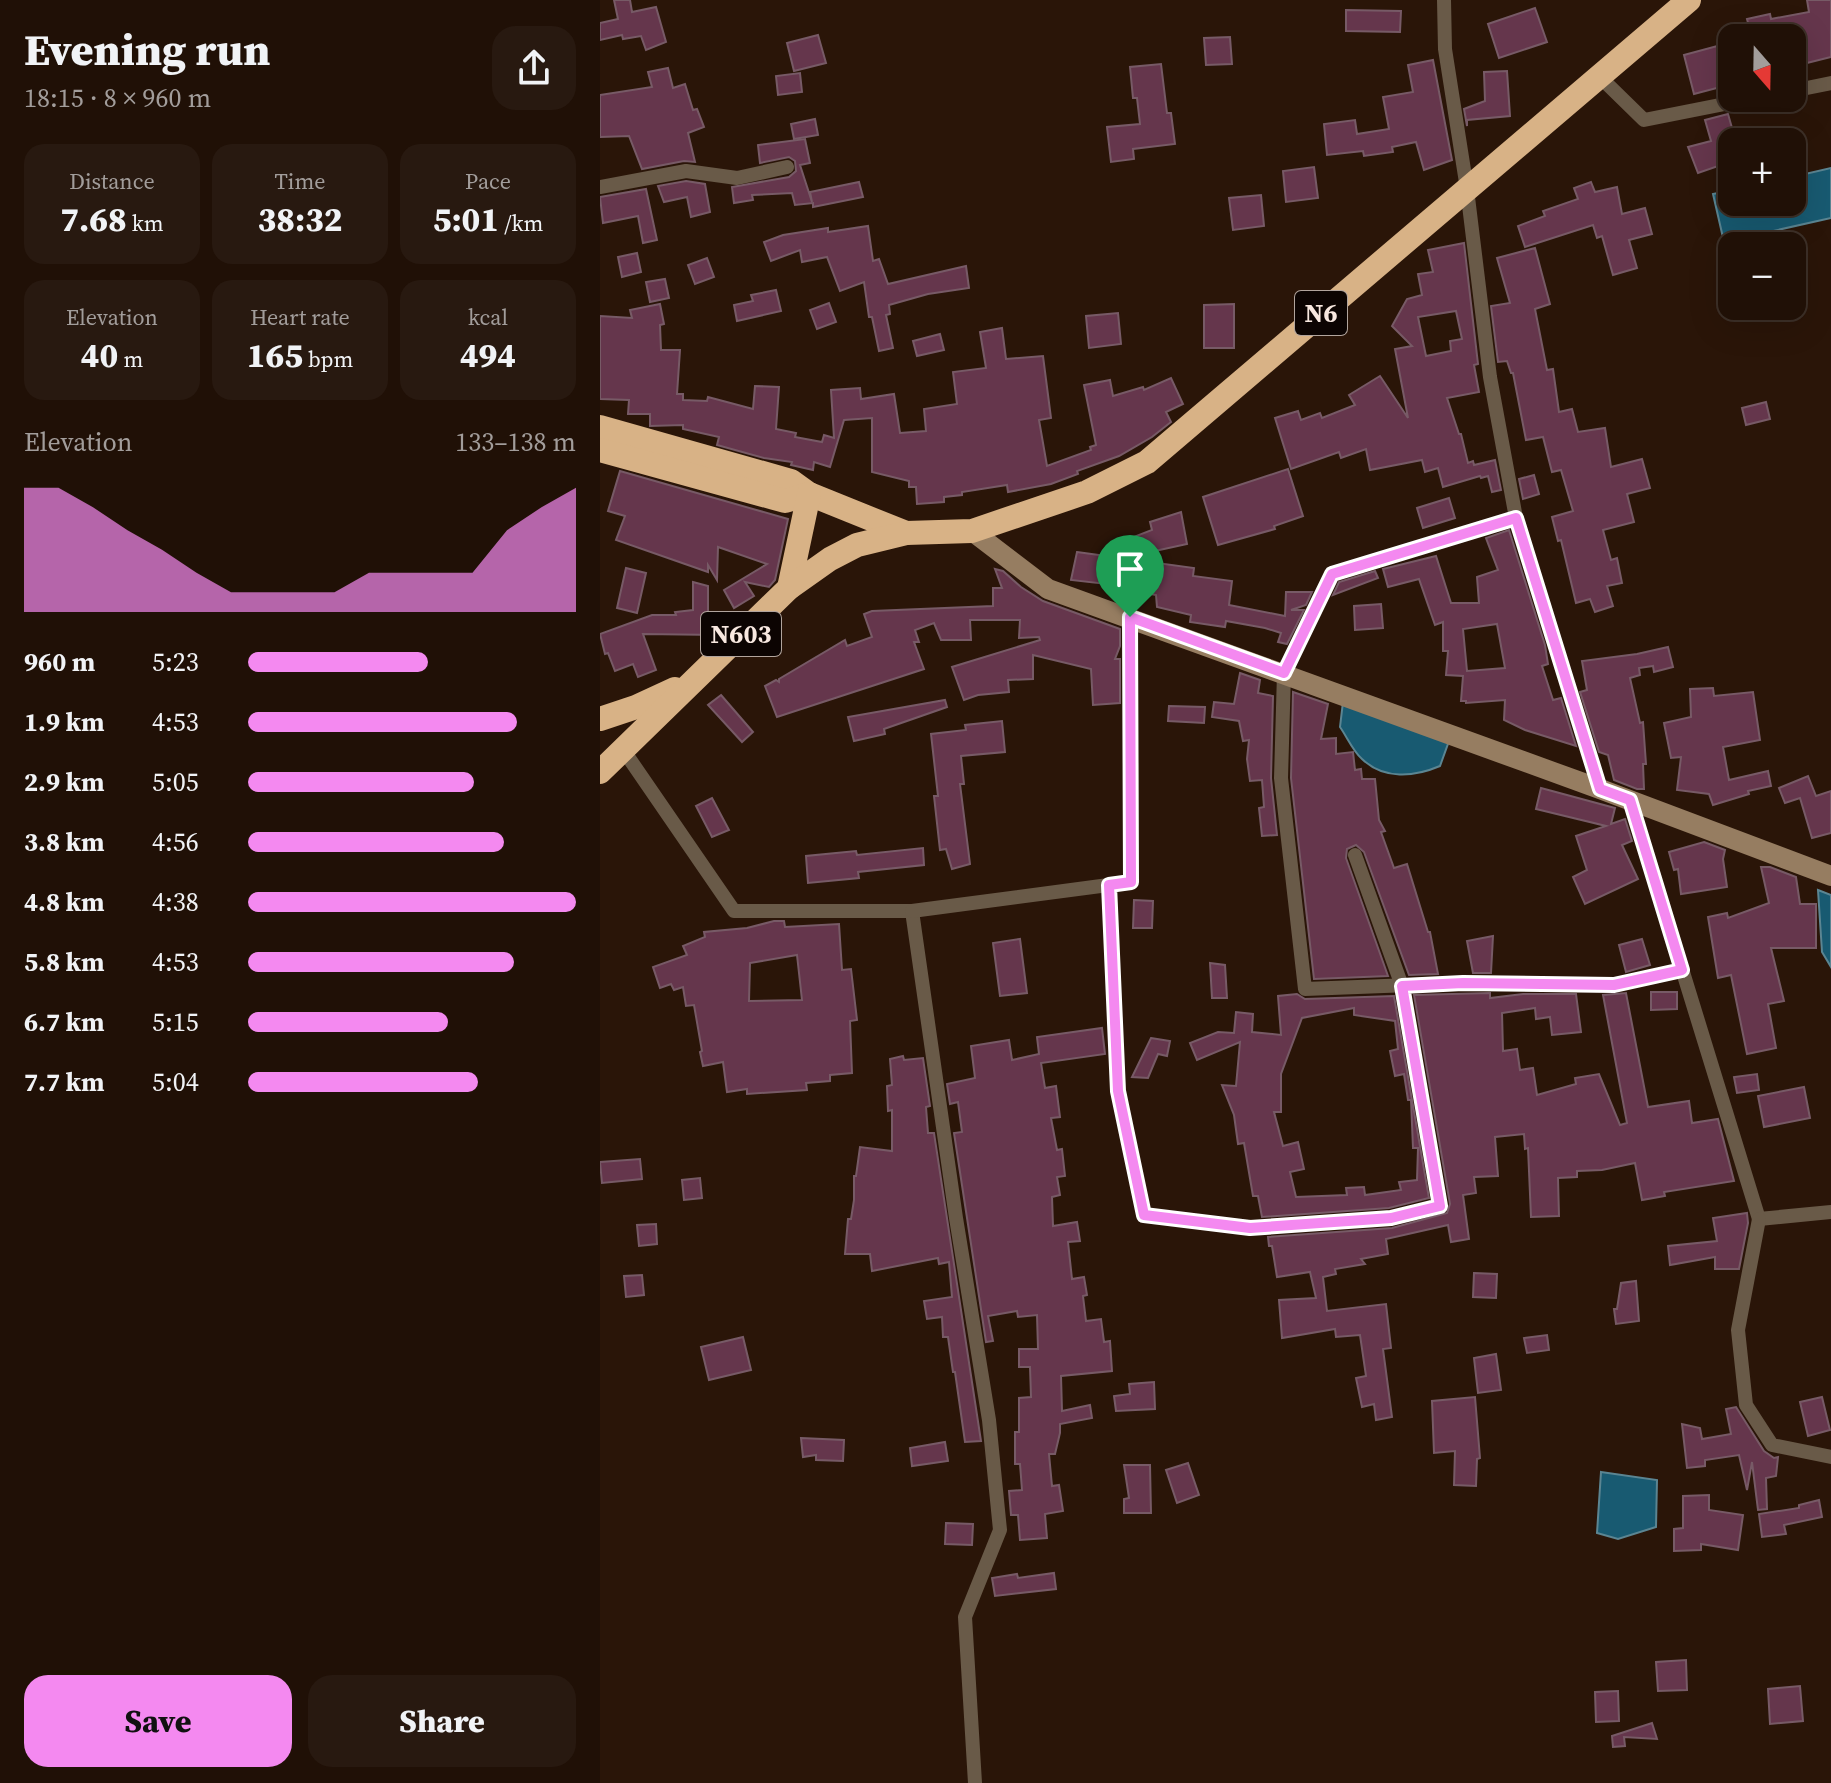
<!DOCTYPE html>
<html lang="en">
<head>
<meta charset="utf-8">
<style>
	:root { --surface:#201006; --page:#281910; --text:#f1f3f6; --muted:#a29d9b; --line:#3d3028; --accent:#f489f0 }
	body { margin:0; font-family:"Source Serif 4",serif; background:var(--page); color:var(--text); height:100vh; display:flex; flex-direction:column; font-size:30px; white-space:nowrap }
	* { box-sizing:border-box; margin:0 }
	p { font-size:26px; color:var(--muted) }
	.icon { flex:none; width:44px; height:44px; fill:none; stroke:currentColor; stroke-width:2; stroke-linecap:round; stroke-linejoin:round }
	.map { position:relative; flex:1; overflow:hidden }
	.drawer { display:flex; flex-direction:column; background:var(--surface); width:600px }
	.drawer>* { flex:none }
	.needle { width:52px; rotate:160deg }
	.controls { position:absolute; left:1118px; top:24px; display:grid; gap:16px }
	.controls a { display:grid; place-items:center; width:88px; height:88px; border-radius:16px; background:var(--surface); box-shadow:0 8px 32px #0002,0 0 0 2px var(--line); font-size:40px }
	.pin { position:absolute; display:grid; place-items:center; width:68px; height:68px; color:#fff; margin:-82px -34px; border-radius:50% 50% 50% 0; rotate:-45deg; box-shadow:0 0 8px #0007 }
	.pin .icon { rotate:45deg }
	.round { display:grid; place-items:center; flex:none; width:84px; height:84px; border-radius:24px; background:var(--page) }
	.summary { display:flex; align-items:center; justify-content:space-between; height:136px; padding:0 24px }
	h1 { font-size:44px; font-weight:800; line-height:60px }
	.metrics { display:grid; grid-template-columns:repeat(3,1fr); gap:12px; height:136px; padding:8px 24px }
	.metrics div { display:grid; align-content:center; border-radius:20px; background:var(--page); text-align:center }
	.metrics b { font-size:34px; font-weight:800 }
	.metrics small { font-size:22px; font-weight:400 }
	.metrics p { font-size:22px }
	.chart { height:224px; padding:16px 24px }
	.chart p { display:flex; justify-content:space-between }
	.chart svg { width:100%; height:144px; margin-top:8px; fill:var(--accent); opacity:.7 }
	.cta { display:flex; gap:16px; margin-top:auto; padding:16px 24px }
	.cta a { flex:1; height:92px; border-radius:24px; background:var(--accent); color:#111; font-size:32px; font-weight:800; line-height:92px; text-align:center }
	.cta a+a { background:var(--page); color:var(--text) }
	ul { padding:0 24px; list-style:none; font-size:26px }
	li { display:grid; grid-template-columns:128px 96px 1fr; align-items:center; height:60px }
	li i { height:20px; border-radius:10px; background:var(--accent) }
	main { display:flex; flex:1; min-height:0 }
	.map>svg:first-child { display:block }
</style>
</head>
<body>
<main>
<section class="drawer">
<div class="summary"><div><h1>Evening run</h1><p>18:15 · 8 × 960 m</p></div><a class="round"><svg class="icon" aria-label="share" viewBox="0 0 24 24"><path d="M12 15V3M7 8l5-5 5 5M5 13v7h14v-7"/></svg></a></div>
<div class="metrics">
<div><p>Distance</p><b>7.68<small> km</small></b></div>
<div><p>Time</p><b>38:32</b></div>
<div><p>Pace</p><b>5:01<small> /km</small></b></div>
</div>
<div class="metrics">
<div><p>Elevation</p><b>40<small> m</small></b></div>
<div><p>Heart rate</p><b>165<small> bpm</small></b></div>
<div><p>kcal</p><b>494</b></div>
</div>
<div class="chart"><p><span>Elevation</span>133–138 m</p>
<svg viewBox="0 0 160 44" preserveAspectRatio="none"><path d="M0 44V6L10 6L20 12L30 19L40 25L50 32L60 38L70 38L80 38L90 38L100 32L110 32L120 32L130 32L140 19L150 12L160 6V44z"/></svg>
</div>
<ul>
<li><b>960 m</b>5:23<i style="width:55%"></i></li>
<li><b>1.9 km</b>4:53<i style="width:82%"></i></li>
<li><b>2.9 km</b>5:05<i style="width:69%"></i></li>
<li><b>3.8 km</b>4:56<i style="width:78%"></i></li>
<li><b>4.8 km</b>4:38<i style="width:100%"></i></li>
<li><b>5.8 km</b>4:53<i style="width:81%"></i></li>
<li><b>6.7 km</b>5:15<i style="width:61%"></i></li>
<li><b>7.7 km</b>5:04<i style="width:70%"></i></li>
</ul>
<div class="cta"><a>Save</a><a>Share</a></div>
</section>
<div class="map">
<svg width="1231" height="1783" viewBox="0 0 1231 1783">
	<rect width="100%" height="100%" fill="#2a1508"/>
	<g fill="#185a71" stroke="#5b8592" stroke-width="2">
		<path d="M1231,168V218L1124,242L1113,194L1132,190V202H1192V177Z"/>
		<path d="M743,702L849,741L840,766C814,777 784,780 762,759C753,751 747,737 740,727Z"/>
		<path d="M1218,890L1231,895V967L1222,952Z"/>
		<path d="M1001,1472L1057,1480L1056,1527L1018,1539L997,1533Z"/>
	</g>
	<g fill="#65364c" stroke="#775a66" stroke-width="2" fill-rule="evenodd">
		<path d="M14,0H30L32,12L56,7L66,42L46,50L41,36L23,39L22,35L0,40V23L18,19Z"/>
		<path d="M1207,0H1231V57L1203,64L1202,58L1192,60V38H1152L1147,19L1170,14L1171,19L1209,12Z"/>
		<path d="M935,8L947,42L899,58L888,24Z"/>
		<path d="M746,10L801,11L800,32L746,31Z"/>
		<path d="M218,35L226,63L194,71L187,43Z"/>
		<path d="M630,37L632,64L606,65L604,38Z"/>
		<path d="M1132,42V84L1094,94L1084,55Z"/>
		<path d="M833,60L852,160L824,170L816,142L792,147L793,152L764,156L763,151L727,155L724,124L755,120L757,134L789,129L783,97L813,92L808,65Z"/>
		<path d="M561,64L567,113H571L575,144L533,149L534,159L511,162L507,127L540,124L537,98H533L530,67Z"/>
		<path d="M68,68L73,88L85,84L93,110L97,109L104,127L88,133L95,162L84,161L42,169L29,136L0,137V95L52,87L48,72Z"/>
		<path d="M907,71L910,116L867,120V126L864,109L885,101L884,72Z"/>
		<path d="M200,73L202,92L178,95L176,76Z"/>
		<path d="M1128,114L1136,142H1132V172L1120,175L1118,166L1098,173L1088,147L1111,141L1105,120Z"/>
		<path d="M215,119L218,135L194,139L191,124Z"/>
		<path d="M205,139L210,163L200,165L212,202L210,192L259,182L263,197L213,207V203L195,205L192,193L152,195L153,200L134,203L132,187L189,177L196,171L195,161L189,157L160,163L158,145Z"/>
		<path d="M714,167L718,198L686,202L683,171Z"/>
		<path d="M86,181L105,184L110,212L91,217L87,197L64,202L58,186Z"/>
		<path d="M991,182L995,192L1017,187L1022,214L1045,208L1052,234L1029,240L1037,268L1013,275L1002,236L997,238L993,225L925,247L918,226L945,216L943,211L978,199L974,188Z"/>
		<path d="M46,189L57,240L43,243L38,216L3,223L0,197Z"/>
		<path d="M661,195L664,226L633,230L629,198Z"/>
		<path d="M268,226L273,261L279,259L288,284L366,266L369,288L328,294L289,305L290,314L286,315L293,348L279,351L272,317H269L264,282L240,291L227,257L202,262L200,250L171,261L164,242L183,235L228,228V232Z"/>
		<path d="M864,243L878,364L874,365L879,392L847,398L859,434H861L868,463L873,461L874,465L895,460L901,490L892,492L888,476L881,478L880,476L843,487L838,468L825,472L822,460L770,470L766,449L741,458L739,452L691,469L675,418L698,411L701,420L720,413L722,418L755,405L749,395L780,376L808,418L795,349L812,346L792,326L807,299L822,295L818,274L833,272L828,250ZM856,311L862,339L850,341L851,351L826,356L818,317Z"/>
		<path d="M935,248L950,304L935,309L947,370L953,369L959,412L972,409L978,432L1005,428L1011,467L1042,459L1050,488L1027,494L1034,522L1003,530L1011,560L1017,558L1022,583L1007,586L1013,606L995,612L990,599L976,603L961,540L958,541L952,517L973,511L961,470L952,472L943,437L926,440L913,373H911L907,361L898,362L891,306L910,303L897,258Z"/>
		<path d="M37,253L41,272L22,277L18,257Z"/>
		<path d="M107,258L114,277L95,284L88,265Z"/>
		<path d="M65,279L69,298L50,302L46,282Z"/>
		<path d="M176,290L181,311L137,321L134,305L153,301L151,295Z"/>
		<path d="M229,303L236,322L217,329L210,310Z"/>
		<path d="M60,304L64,324L60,325L61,350H80L77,394H83V400L107,401L108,397L153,409L155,386L179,387L176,429L196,433L195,437L222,442L224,435L234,438L231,390L260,388L261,399L294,394L300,433L326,431L324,409L357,404L353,372L386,368L380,332L402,328L406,359L443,356L451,418L439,420L447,466L491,450L490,447L496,445L484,385L510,380L513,396L543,387L544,390L571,378L583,404L566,412L571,422L552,437L519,456L477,471L478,474L451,484L408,492L407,485L362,492V495L344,497V502L317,504L316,487H309V481L272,472V418L244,420L230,467L214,462L213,470L191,465L192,462L164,458L117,445L119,437L83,429V425L50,426V414H28L29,400L0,399V316L32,318L30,310Z"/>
		<path d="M634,304V348H604V305Z"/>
		<path d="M518,313L521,344L489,348L486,316Z"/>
		<path d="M340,334L344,350L317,356L313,341Z"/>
		<path d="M1166,402L1170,419L1146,425L1142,408Z"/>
		<path d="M688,469L703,516L674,526L675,529L618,545L603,497Z"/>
		<path d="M20,471L188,519L175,580L169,587L145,582L154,596L134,608L124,590L167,564L118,547L117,580L108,565V572L16,540L25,516L8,511Z"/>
		<path d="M934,475L939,494L923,499L919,479Z"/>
		<path d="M849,498L855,518L823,528L817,508Z"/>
		<path d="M581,512L587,544L518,559L513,545L552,530L550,522Z"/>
		<path d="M909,530L945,645L948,664L942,666L953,700L961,698L976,746L925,730L904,720L905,700L866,703V701H861L863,676L846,675L848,651H843V622L835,625L819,579L788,587L783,569L836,556L851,603H879L877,577L898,570L886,538ZM897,624L905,668L867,671L863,629Z"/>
		<path d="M477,552L594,568L593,576L632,581L629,605L685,616L686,592H712L706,605L691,610H704L687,644L678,642L681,633L665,628L626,621L625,627L590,622L591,615L557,607L556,595L524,589L525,586L471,580Z"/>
		<path d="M26,568L46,573L37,613L17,608Z"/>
		<path d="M395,569L403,571L421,587L443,601L520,629V646L515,659H520V703L493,705L491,669L433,655V679L408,680L409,692L378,695L364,700L352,667L440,640L439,637L419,638L420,620H370L371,640H341L334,623L315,630L319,642H314L324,669L177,717L165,686L176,680L179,682V679L245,640L247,646L272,637L264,614L272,611L393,606V588H402Z"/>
		<path d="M775,571L778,578L733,595L739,582Z"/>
		<path d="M93,582L108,586V616L124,631L119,635L43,634L56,670L38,677L33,664L15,671L8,653L5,654L0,634L52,615H76L75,612L93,610Z"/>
		<path d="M781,604L783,628L755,630L754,606Z"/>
		<path d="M1068,647L1073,667L1054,672L1053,666L1039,668L1040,675L1030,678L1040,723L1043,722L1046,764H1043L1044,789H1037L1014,780L1008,755L999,752L980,692L987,690L982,661L1037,654Z"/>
		<path d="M640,673L660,680L658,693L673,696L671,778L677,835L662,836L659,808L664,807L662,780L650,781L647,759L649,740L643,741L639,721L612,717L614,702L634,704Z"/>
		<path d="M1113,688L1114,696L1153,692L1160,740L1123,747L1129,780L1168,771L1171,786L1148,791L1149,794L1113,805L1109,794L1077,790L1081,757L1071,758L1064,723L1091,717L1090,689Z"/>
		<path d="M693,692L728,704L721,739L736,738V754L753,752L755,770L761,769L762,779H775L779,820L785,831L781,832L794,868L807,864L828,932H830L838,974L809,975L764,852L756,845L747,849L746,858L788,976L714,979L691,778Z"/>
		<path d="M121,695L153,732L142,742L108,705Z"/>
		<path d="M345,700L347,707L284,729L285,734L254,741L248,717Z"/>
		<path d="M569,706L605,707L604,723L568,721Z"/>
		<path d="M402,721L405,752L361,756L364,784H360L370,864L352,869L346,849L340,850L334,796H338L331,734L366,730L365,725Z"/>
		<path d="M1208,776L1216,796L1231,791V833L1212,838L1200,798L1185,803L1179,788Z"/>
		<path d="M941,788L1015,808L1011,824L1025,819L1032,841L1022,845L1038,879L985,904L973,877L987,870L976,836L1006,826L936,809Z"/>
		<path d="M112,798L129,830L112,837L96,806Z"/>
		<path d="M1104,842L1125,850L1123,859L1127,887L1081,894L1078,869L1074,870L1069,852Z"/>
		<path d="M323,848L324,865L258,872L259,878L208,883L206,856L256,851L257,855Z"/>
		<path d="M1161,867H1170L1196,877L1200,904H1216V948H1171L1184,1001L1168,1004L1176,1048L1147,1054L1131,975L1118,978L1108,917L1127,913L1128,918L1169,903Z"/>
		<path d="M534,900L553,901L552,928H533Z"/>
		<path d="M174,921H184L185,927L239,924L242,970L251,969L257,1020L250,1021L252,1073L230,1075V1081L206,1083L207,1090L147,1094V1089L127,1092L123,1062L103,1066L100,1052L102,1051L94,1005L86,1006L83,987L74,990L71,984L60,988L53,967L87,955L83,946L105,937L104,932L147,928ZM197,955L202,1000L149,1001L150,963Z"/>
		<path d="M893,936L891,973H873L867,941Z"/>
		<path d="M420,939L427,993L400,996L393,943Z"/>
		<path d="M1042,939L1050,965L1026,972L1019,945Z"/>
		<path d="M610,963L625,965L627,998H612Z"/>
		<path d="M1051,992H1077V1009L1051,1010Z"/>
		<path d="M890,993V998L923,994H976L981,1032L952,1035L950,1017L936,1019L935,1008L902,1013L903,1051L917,1049L920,1070L933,1068L937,1095L976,1084L975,1078L999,1074L1020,1125L1027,1123L1003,995L1026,993L1048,1107L1089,1101L1092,1123L1118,1119L1134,1181L1064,1192L1065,1196L1042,1200L1035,1163L1002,1170L977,1171V1177L958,1178L959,1216L931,1217L928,1148L925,1149L924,1134L895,1137L898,1176L874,1177L876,1193L863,1195L869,1239L851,1242L848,1225L786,1239L788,1254L761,1259L765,1264L735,1269L736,1274L723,1277L727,1311L786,1304L791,1348L783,1349L792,1417L776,1420L774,1404L762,1407L756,1378L766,1376L760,1335L736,1337L735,1329L682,1338L679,1300L716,1298L710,1272L677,1277L672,1246H669L668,1237L792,1228L847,1213L850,1204L814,995Z"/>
		<path d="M697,994L705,999L794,996L829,1198L789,1208L662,1217L658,1196H653L644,1143L638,1144L634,1115L622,1085L636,1086L640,1042L597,1060L590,1043L618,1032L634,1033L636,1012L653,1014L652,1032L681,1035L678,996ZM754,1008V1015L795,1021L798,1049L790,1051L795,1076L804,1074L808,1100H811L813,1148H818L817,1180L799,1182L801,1190L765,1195L764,1187L746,1188L747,1195L696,1197L690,1172L704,1169L698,1142L683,1146L674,1112H681V1074L702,1018Z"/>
		<path d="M502,1028L505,1054L441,1063L445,1088L456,1086L460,1117L451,1118L457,1150L462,1149L465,1176L457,1177L460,1195L452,1197L453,1226L477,1222L480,1241L468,1242L472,1279L484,1277L487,1295L483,1296L486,1321L501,1319L504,1342L510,1341L512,1371L461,1376L462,1411L490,1405L492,1418L460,1424V1433L455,1454H449L452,1486L459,1485L463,1511L445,1514L447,1538L420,1540L418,1515H411L409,1491L422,1490L420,1464H415V1432H419V1398L431,1397L430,1367H419V1349H438L437,1315L418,1317L417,1311L388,1316L393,1341L386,1342L354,1133L362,1132L358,1102L350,1104L347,1084L375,1078L371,1046L409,1040L412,1060L439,1054L437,1037Z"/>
		<path d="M551,1038L570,1041L567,1056L558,1054L548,1078L532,1077Z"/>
		<path d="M303,1056L304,1060L323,1058L330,1106L326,1107L328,1133H334L381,1441L365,1442L355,1372H353L348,1337H343L342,1317L327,1319L324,1301L352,1297L349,1262L339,1264L338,1258L272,1271L270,1254H245L248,1219H251L254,1200V1176H256L260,1147L292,1151V1110L288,1111L287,1086L292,1085L290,1059Z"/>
		<path d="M1157,1074L1159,1090L1137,1093L1134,1077Z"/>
		<path d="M1204,1087L1210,1118L1164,1127L1158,1096Z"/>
		<path d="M40,1159L42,1179L2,1183L0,1162Z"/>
		<path d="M100,1178L102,1198L84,1200L82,1180Z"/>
		<path d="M1147,1213L1148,1223L1139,1269H1115V1257L1070,1265L1068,1246L1117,1241L1113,1218Z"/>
		<path d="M56,1224L57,1244L39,1246L37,1225Z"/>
		<path d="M874,1273L897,1274L896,1298L873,1297Z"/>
		<path d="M42,1275L44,1295L26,1297L24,1276Z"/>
		<path d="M1036,1281L1039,1321L1016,1324L1014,1309H1017L1021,1283Z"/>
		<path d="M947,1335L949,1350L927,1353L924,1338Z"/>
		<path d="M143,1337L151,1370L109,1380L101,1347Z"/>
		<path d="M896,1354L901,1390L878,1393L874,1358Z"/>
		<path d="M554,1382L555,1409L516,1411L514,1396L530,1394L529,1384Z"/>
		<path d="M875,1397L880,1458L877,1459L876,1486L854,1485L855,1451L834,1453L832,1401Z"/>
		<path d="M1222,1397L1230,1430L1208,1436L1200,1402Z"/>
		<path d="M1136,1407L1164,1451L1174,1458L1178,1457L1176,1476L1166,1478L1167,1509L1158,1510L1152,1462L1147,1490L1139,1455L1105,1460V1466L1087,1468L1082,1424L1100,1428L1102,1439L1131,1434L1126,1409Z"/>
		<path d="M201,1438L244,1440L243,1461L216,1460V1455L203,1457Z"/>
		<path d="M345,1442L348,1461L312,1466L310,1448Z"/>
		<path d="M588,1463L599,1495L577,1503L566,1470Z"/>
		<path d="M524,1465H550L551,1513H524V1499L529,1498Z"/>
		<path d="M1109,1495V1510L1143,1515L1138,1550L1101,1544V1550L1074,1551V1529L1083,1528V1496Z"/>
		<path d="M1219,1500L1222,1517L1184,1525L1186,1534L1162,1537L1159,1514L1199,1508V1505Z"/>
		<path d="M346,1523L373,1524L372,1545L345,1544Z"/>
		<path d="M454,1573L456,1589L395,1596L392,1578L417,1574L418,1578Z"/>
		<path d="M1086,1660L1087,1690L1058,1691L1056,1662Z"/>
		<path d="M1200,1686L1203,1721L1170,1724L1168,1689Z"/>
		<path d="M1018,1691L1019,1721L996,1722L995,1692Z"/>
		<path d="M1052,1723L1057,1739L1024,1737L1025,1746L1013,1747L1012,1736Z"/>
	</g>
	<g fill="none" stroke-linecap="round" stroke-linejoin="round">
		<g stroke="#695a48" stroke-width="14">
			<path d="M844,0L845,49L867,189L890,377L916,518L1000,789"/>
			<path d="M999,76L1044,120L1155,98"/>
			<path d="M1192,91L1231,83"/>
			<path d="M0,187L86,171L137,178L187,167"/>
			<path d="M916,518L732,574L684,673L681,778L705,989L863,983L1014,985L1082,970"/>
			<path d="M22,748L134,911H312L356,1218L389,1420L400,1530L365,1617L375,1783"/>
			<path d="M1030,800L1159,1219L1231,1212"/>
			<path d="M509,885L518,1091L544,1215L650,1228L791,1218L840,1206L802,986L755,855"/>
			<path d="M312,911L531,882L530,617"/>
			<path d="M1159,1219L1138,1330L1146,1405L1172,1445L1231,1457"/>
		</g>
		<path stroke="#967d61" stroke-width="20" d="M372,531L448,589L1000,789L1231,876"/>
		<g stroke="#d8b286" stroke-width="24">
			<path d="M0,427L191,481L209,494L306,533"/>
			<path d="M0,450L185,501L209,494"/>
			<path d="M189,588L209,494"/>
			<path d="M0,719L36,707L75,689"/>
			<path d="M0,772L189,588L230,559L257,545L306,533L372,531L487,492L547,462L1089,0"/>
		</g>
	</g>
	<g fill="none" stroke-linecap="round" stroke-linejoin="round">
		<defs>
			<path id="route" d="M916,518L1000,789L1030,800L1082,970L1014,985L863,983L802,986L840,1206L791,1218L650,1228L544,1215L518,1091L509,885L531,882L530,617L684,673L732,574Z"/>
		</defs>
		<use href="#route" stroke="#fff" stroke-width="16"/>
		<use href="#route" stroke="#f489f0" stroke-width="10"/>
	</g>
	<g text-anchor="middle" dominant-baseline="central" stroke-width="7" stroke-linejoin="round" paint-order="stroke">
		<g fill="#0c0402" stroke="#b1a49d" stroke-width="2">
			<rect x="695" y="291" width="52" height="44" rx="6"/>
			<rect x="101" y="612" width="80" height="44" rx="6"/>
		</g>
		<g font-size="26" font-weight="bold" fill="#f8e8e0">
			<text x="721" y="313">N6</text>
			<text x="141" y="634">N603</text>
		</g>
	</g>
</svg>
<div class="controls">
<a><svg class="needle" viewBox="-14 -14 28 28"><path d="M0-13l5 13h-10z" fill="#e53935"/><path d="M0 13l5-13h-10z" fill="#a29d9b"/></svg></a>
<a>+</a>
<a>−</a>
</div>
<div class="pin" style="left:530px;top:617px;background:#1e9e55"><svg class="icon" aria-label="arrive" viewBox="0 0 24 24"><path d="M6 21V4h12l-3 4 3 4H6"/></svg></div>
</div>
</main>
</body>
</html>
